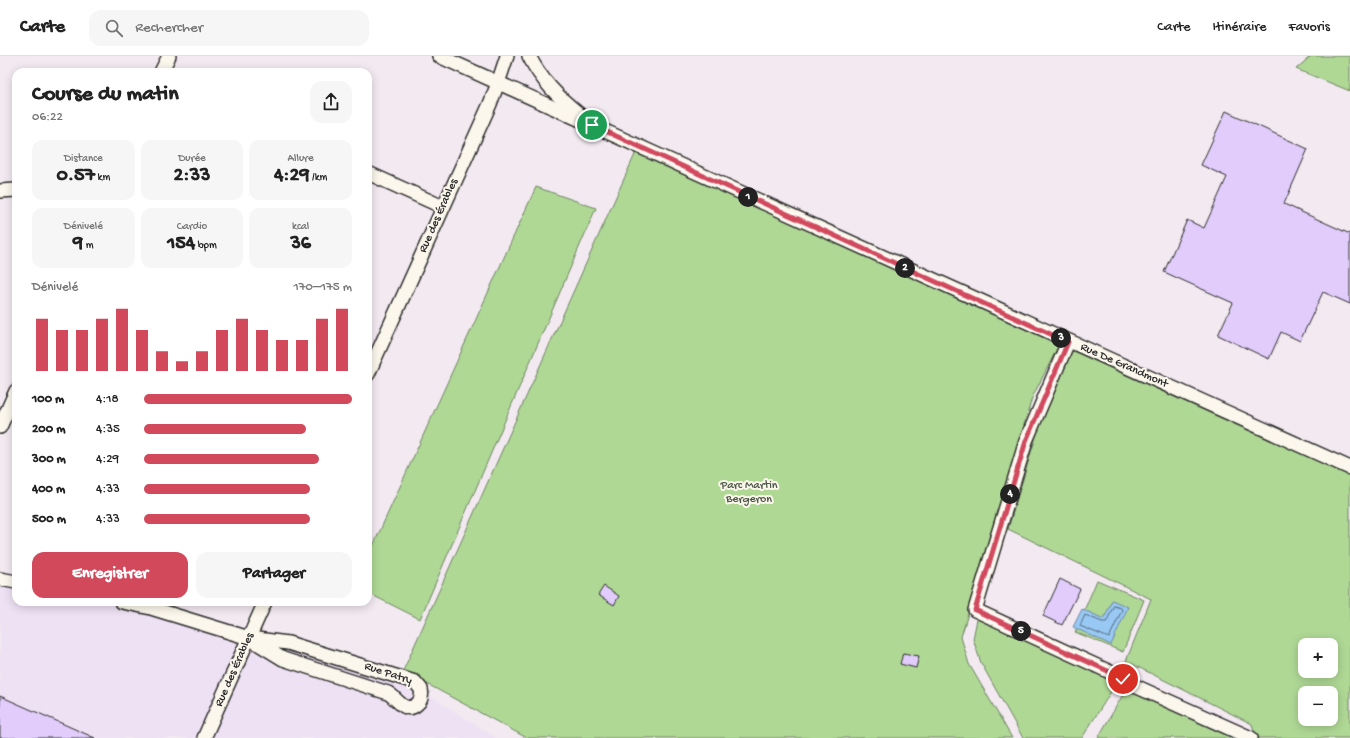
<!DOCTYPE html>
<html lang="fr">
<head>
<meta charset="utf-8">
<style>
	:root { --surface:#fff; --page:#f6f6f6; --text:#222; --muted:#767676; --line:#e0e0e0; --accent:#d1495b }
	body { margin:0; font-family:"Gochi Hand",sans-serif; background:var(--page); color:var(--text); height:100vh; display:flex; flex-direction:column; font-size:15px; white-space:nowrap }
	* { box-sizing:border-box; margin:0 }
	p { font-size:13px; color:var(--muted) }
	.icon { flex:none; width:22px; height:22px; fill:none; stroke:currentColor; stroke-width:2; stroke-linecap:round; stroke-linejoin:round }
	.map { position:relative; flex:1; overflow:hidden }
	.sheet { position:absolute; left:12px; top:12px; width:360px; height:538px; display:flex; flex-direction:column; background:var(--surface); border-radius:12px; box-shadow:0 2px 10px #0003 }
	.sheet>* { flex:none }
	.controls { position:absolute; left:1298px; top:582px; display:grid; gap:8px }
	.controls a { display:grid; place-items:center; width:40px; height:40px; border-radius:8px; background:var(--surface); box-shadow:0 2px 10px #0003; font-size:20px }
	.pin { position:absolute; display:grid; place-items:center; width:34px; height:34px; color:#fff; margin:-17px; border:2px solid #fff; border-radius:50%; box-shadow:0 1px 4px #0007 }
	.km { position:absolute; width:20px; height:20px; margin:-10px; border-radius:50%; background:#222; color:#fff; font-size:11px; line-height:20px; text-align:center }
	.round { display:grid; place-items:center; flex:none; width:42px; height:42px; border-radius:12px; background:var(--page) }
	.overview { display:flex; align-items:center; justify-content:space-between; height:68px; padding:0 20px }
	h1 { font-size:22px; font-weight:700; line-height:30px }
	.metrics { display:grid; grid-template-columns:repeat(3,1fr); gap:6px; height:68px; padding:4px 20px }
	.metrics div { display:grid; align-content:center; border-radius:10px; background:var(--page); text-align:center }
	.metrics b { font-size:20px; font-weight:700 }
	.metrics small { font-size:11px; font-weight:400 }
	.metrics p { font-size:11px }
	.chart { height:112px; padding:8px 20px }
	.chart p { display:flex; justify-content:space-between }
	.chart svg { width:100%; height:72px; margin-top:4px; stroke:var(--accent); stroke-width:6 }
	.action { display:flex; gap:8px; margin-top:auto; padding:8px 20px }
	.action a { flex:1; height:46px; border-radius:12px; background:var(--accent); color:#fff; font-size:16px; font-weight:700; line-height:46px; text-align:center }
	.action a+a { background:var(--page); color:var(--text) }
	ul { padding:0 20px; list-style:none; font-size:13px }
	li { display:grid; grid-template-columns:64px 48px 1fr; align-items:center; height:30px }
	li i { height:10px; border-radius:5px; background:var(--accent) }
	header { display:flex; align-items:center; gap:24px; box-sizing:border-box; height:56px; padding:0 20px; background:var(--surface); border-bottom:1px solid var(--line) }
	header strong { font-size:19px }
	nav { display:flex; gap:22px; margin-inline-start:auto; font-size:14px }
	.search { width:280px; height:36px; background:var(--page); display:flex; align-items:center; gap:10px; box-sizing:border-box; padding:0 14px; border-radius:12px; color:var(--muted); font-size:15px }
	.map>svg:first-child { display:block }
</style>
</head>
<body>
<header>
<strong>Carte</strong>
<div class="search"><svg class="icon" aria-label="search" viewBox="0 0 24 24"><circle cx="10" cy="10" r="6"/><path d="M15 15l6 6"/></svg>Rechercher</div>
<nav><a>Carte</a><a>Itinéraire</a><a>Favoris</a></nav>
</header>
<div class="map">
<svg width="1350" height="682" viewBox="0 0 1350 682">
	<rect width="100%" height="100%" fill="#f3eaf1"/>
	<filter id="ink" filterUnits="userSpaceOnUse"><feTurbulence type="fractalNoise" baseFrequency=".025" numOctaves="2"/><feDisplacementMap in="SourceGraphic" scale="8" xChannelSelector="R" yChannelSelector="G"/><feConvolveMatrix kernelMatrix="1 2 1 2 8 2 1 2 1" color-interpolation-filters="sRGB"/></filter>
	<g filter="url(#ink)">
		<g fill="#eee1f4">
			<path d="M0,528L16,529V546H137L251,580L205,682H0Z"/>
			<path d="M256,581L417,632L497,682H212Z"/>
		</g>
		<g fill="#afd895" stroke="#6d8260" fill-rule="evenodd">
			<path d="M1311,0H1350V35L1296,13Z"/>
			<path d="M641,85L1064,279L1032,342L961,581L969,608L1012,682H527L403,615Z"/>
			<path d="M536,131L596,152L420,563L368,537V501Z"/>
			<path d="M1076,286L1350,414V682H1256L1252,668L1126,605L1151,543L1008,473L1046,347ZM1305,589H1331V615H1305ZM1305,637H1331V663H1305Z"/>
			<path d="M1097,524L1144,544L1123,596L1075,576Z"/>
			<path d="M979,553L1124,615L1082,682H1023L981,607L973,583Z"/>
			<path d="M1132,623L1250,682H1098Z"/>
		</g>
		<path fill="#98c8f4" stroke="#6c89a4" d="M1112,544L1128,551L1111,589L1073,571L1082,553L1104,563Z"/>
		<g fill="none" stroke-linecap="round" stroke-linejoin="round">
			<path stroke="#576a7b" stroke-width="1" d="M1114,550L1121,552L1122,554L1109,582L1080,570L1085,559L1102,566H1106Z"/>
		</g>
		<g fill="#e1ccfc" stroke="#2b2b2b">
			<path d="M1226,55L1308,93L1284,148L1350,178V248L1323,236L1300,285L1281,276L1269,303L1218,279L1233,247L1164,216L1187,164L1204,172L1227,121L1201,109Z"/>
			<path d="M1060,523L1080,533L1062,569L1043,560Z"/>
			<path d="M604,530L619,540L614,549L598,539Z"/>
			<path d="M903,597L919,600L916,612L900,608Z"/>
			<path d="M0,640L95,682H0Z"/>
		</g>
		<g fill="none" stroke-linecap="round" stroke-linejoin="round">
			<defs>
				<g id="minor">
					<path d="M439,0L1350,412"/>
					<path d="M529,0C541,24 558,41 579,58"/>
					<path d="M161,16L169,0"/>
					<path d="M368,117L443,151"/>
					<path d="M0,135L16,134"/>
					<path d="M1068,286L1026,385L975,554L1110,616L1135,630L1251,682"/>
					<path d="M368,318L490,48L498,27L507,0"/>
					<path d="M0,371L16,335"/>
					<path d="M0,523L16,526"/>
					<path d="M122,546L151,552L249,582L288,587L415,626L421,633C422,638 422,644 417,648C405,659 397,642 388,637L283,603L249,582"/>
					<path d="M204,682L265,546"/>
				</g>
			</defs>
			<use href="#minor" stroke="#2b2b2b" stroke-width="16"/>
			<use href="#minor" stroke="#fbf7ec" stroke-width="13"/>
		</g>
	</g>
	<g fill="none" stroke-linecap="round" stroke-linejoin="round" filter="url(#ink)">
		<defs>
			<path id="route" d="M592,69L1068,286L1026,385L975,554L1110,616L1123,623"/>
		</defs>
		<use href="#route" stroke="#fff" stroke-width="8"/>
		<use href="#route" stroke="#d1495b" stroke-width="5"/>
	</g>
	<g text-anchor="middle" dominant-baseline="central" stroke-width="4" stroke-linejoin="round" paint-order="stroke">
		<g font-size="12" fill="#2b2b2b" stroke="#fbf7ec">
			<text transform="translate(439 160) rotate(-66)">Rue des Érables</text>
			<text transform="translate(1124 310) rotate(24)">Rue De Grandmont</text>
			<text transform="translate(235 614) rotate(-66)">Rue des Érables</text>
			<text transform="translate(388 618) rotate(18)">Rue Patry</text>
		</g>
		<g font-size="12" fill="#4c5646" stroke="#fbf7ec">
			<text x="749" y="430">Parc Martin<tspan x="749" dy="14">Bergeron</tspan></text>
		</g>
	</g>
</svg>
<div class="controls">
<a>+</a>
<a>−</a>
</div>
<div class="pin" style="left:592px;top:69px;background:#1e9e55"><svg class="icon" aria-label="arrive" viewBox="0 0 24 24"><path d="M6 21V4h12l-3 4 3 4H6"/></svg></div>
<div class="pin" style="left:1123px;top:623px;background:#d93025"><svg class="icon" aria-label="check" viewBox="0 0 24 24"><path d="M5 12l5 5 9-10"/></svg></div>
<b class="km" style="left:748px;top:141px">1</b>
<b class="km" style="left:905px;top:212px">2</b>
<b class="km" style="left:1061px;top:282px">3</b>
<b class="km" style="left:1010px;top:438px">4</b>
<b class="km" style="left:1021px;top:575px">5</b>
<section class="sheet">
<div class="overview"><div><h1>Course du matin</h1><p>06:22</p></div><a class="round"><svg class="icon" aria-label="share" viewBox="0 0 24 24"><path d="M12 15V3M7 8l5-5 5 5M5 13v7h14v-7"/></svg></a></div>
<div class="metrics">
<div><p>Distance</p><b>0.57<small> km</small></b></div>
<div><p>Durée</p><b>2:33</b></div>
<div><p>Allure</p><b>4:29<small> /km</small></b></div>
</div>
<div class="metrics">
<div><p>Dénivelé</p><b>9<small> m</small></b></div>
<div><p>Cardio</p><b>154<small> bpm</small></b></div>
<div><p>kcal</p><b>36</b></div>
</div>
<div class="chart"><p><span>Dénivelé</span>170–175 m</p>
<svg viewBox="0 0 160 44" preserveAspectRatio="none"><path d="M5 44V12M15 44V19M25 44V19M35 44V12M45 44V6M55 44V19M65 44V32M75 44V38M85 44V32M95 44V19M105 44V12M115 44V19M125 44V25M135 44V25M145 44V12M155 44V6"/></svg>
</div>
<ul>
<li><b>100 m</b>4:18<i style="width:100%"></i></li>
<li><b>200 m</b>4:35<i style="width:78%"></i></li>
<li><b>300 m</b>4:29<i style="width:84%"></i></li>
<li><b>400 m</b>4:33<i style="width:80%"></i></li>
<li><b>500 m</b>4:33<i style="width:80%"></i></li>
</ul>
<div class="action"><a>Enregistrer</a><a>Partager</a></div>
</section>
</div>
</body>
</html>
